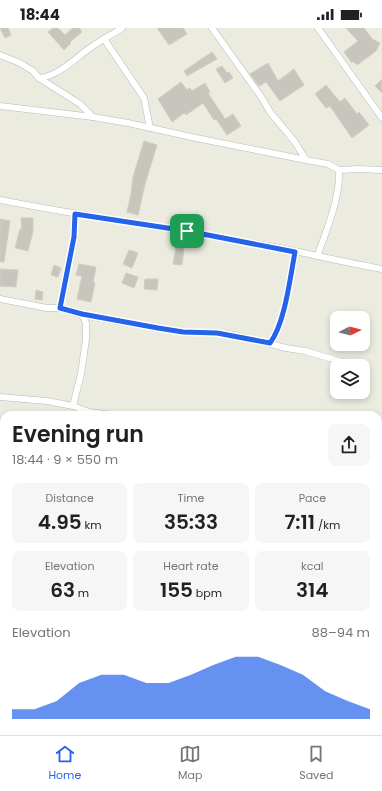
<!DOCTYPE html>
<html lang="en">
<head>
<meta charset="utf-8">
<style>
	:root { --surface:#fff; --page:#f6f6f6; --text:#202124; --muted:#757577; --line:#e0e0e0; --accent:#2563eb }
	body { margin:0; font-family:Poppins,sans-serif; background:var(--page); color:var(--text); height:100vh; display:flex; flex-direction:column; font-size:15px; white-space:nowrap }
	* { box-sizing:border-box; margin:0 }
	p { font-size:13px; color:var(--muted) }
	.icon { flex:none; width:22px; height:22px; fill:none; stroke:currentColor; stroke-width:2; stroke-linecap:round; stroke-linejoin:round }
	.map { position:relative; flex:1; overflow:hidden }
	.side { position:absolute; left:0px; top:383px; width:382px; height:324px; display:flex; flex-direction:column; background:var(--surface); border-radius:12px 12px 0 0; box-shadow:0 2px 6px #0003 }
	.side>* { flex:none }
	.needle { width:26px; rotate:84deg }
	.fabs { position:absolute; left:330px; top:283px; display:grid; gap:8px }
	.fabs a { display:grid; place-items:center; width:40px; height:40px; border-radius:8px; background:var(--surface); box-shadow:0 2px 6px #0003; font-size:20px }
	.pin { position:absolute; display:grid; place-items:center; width:34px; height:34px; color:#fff; margin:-17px; border-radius:8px; box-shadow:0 2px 6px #0006 }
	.round { display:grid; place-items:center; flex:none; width:42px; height:42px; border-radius:8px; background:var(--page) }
	.head { display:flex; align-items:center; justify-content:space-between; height:68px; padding:0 12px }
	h1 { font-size:22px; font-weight:600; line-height:30px }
	.figures { display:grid; grid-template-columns:repeat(3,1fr); gap:6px; height:68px; padding:4px 12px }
	.figures div { display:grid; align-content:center; border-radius:8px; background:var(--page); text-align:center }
	.figures b { font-size:20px; font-weight:600 }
	.figures small { font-size:11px; font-weight:400 }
	.figures p { font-size:11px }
	.chart { height:112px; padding:8px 12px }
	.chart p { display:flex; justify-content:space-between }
	.chart svg { width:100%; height:72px; margin-top:4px; fill:var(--accent); opacity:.7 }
	.status { display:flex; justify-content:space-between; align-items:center; height:28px; padding:0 20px; background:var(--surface); direction:ltr }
	.status svg { height:11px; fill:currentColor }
	.menu { display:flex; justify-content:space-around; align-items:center; height:56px; border-top:1px solid var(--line); background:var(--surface); font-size:11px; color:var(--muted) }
	.menu a { display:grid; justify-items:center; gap:2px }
	.menu .selected { color:var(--accent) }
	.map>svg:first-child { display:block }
</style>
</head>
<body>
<div class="status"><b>18:44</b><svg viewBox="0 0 49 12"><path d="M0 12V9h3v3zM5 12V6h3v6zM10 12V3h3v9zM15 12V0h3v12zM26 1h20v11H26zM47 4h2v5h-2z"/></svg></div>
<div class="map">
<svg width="382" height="707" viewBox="0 0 382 707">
	<rect width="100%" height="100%" fill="#ecebe0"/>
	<path fill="#bce5c1" d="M382,656V707H367L369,703H378V670Z"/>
	<g fill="#c7c5bd" stroke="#d1cdbf">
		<path d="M0,0H8L11,7L5,10Z"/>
		<path d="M53,0H58L65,7L73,0H79L82,4L70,14L71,15L64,22L48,4Z"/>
		<path d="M157,0H183L187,6L169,17Z"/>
		<path d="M346,0H364L372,11L380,15L376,23L357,37L353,33L352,35L344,24L358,13Z"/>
		<path d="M212,24L217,31L187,48L184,43Z"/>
		<path d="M268,35L278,53L294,41L304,57L280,73L266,54L259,58L250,46Z"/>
		<path d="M222,38L227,45L229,44L233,50L225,55L216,41Z"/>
		<path d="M382,51V65L375,58Z"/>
		<path d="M181,54L187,62L190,60L192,63L205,55L210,64L208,65L225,91L233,86L241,98L227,107L216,91L214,92L203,75L186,87L184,85L172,94L158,71Z"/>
		<path d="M326,57L340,74L345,70L357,86L359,84L369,97L352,110L330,78L326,80L315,66Z"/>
		<path d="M144,113L157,117L145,156L138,187L127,184L131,166L133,149Z"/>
		<path d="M21,190H33V203L28,223L15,220L20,201L22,202Z"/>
		<path d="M0,191L10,193L4,234H0Z"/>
		<path d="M176,219L184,220L182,237L173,236Z"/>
		<path d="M129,222L138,225L132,240L123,236Z"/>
		<path d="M79,236L96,239L93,254L95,255L91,274L77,271L82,248L76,247Z"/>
		<path d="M54,237L61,240L58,249L51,247Z"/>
		<path d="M0,241L18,242L16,259L0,258Z"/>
		<path d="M126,245L138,249L134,260L122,255Z"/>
		<path d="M145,251H158L157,262L144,261Z"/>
		<path d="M36,262L43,264L42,272L35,271Z"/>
	</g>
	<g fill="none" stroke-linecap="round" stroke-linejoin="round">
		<defs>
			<g id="street">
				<path d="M212,0L262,70L270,84L295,114L306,132L328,136L339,142L358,141L382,142"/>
				<path d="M318,0L382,90"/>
				<path d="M104,11L144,70L150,100"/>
				<path d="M0,27L20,35L33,43L39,50L80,76L93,89"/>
				<path d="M39,50C59,48 74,31 90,20C100,12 112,7 122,0"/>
				<path d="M0,78L93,89L128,95L196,110L306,132"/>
				<path d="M0,172C87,189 176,201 263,217C303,224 342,234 382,241"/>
				<path d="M318,228C319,220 323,214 325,207C332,187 340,164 339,142"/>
				<path d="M0,271L47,280H60L82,287L158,300L183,304L217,305L235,307L286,320L305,323L350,336"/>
				<path d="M60,280L74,209L75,186"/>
				<path d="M270,315C285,295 290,250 295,224"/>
				<path d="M0,369L47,373L73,378L89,384L111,387"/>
				<path d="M73,378L81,346L86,311V295L82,287"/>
				<path d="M0,493L4,482"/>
				<path d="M0,567L4,569"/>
			</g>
		</defs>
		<use href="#street" stroke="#b8babf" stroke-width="7"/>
		<use href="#street" stroke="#fff" stroke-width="6"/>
	</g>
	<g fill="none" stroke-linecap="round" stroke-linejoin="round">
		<defs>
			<path id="route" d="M75,186L187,203L295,224C290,250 285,295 270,315L217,305L183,304L158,300L82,286L60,280L74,209Z"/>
		</defs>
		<use href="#route" stroke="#fff" stroke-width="8"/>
		<use href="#route" stroke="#2563eb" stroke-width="5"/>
	</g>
</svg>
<div class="fabs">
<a><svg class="needle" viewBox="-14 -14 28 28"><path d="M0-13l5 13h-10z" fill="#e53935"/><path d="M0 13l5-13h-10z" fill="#757577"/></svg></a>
<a><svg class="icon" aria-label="layers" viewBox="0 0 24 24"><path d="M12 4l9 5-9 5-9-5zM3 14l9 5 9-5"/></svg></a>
</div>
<div class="pin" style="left:187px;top:203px;background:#1e9e55"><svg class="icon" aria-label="arrive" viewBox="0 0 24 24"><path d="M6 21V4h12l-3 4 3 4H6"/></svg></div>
<section class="side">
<div class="head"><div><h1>Evening run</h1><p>18:44 · 9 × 550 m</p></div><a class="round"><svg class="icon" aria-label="share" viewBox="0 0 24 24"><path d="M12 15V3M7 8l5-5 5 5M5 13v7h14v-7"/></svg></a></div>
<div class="figures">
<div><p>Distance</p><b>4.95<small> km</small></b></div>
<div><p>Time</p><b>35:33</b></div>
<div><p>Pace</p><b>7:11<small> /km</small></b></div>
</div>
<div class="figures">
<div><p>Elevation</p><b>63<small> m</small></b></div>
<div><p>Heart rate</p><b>155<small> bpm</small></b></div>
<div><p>kcal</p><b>314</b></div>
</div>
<div class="chart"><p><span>Elevation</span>88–94 m</p>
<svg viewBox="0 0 160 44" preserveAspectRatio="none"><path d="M0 44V38L10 38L20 33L30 22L40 17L50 17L60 22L70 22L80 17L90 11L100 6L110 6L120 11L130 17L140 27L150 33L160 38V44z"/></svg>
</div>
</section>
</div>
<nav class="menu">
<a class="selected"><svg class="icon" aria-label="home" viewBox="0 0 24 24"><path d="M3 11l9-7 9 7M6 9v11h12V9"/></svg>Home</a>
<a><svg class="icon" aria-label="map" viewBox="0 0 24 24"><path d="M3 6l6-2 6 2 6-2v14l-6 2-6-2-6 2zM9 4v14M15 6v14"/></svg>Map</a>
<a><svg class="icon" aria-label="saved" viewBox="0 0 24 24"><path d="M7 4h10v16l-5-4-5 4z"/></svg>Saved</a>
</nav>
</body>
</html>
